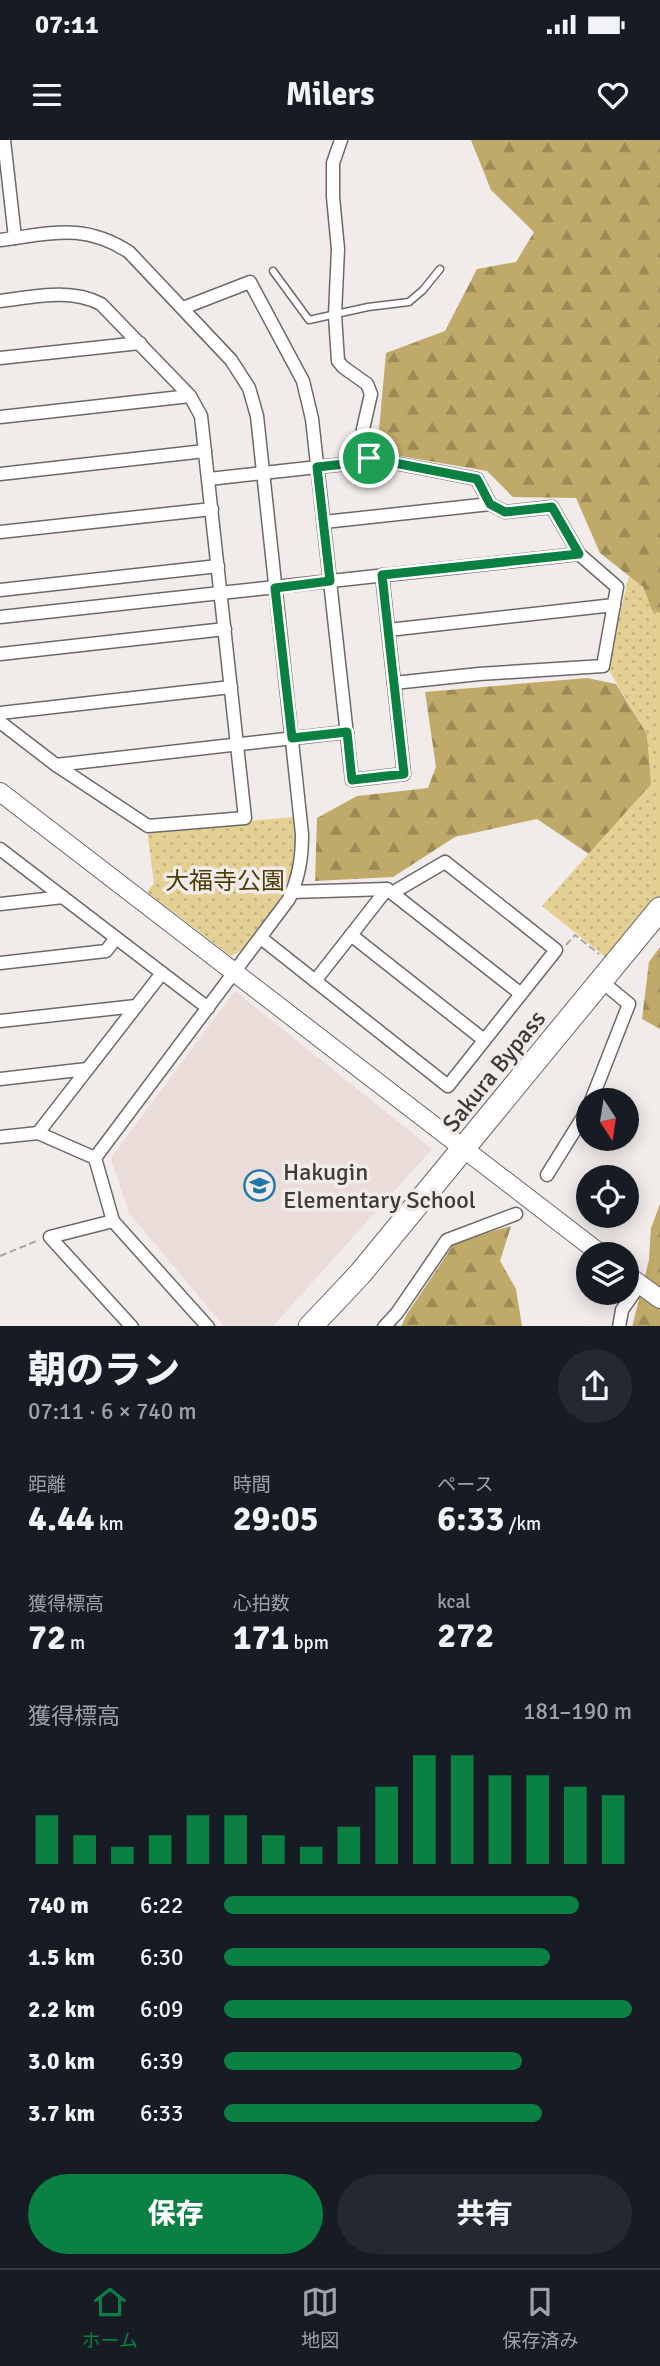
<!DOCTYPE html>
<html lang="ja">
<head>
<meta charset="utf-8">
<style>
	:root { --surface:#171b24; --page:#242831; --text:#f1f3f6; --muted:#9ea1a6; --line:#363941; --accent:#0b8043 }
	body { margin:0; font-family:Signika,"Noto Sans JP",sans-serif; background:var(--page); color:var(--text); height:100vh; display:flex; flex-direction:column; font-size:26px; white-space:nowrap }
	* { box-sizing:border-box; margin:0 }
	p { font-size:23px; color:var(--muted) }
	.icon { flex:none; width:38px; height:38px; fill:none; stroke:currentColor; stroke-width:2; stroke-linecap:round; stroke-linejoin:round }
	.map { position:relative; height:1186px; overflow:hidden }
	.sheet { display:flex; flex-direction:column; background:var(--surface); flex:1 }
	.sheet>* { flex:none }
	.needle { width:46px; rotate:168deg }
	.fabs { position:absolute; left:576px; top:948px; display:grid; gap:14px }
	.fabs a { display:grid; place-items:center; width:63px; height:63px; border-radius:50%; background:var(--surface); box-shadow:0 4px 18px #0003; font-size:35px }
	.pin { position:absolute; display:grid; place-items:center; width:60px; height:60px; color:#fff; margin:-30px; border:4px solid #fff; border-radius:50%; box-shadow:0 2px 7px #0007 }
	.round { display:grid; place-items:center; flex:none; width:74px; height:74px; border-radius:37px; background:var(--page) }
	.summary { display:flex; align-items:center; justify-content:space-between; height:119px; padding:0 28px }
	h1 { font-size:38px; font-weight:800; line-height:52px }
	.metrics { display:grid; grid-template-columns:repeat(3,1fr); gap:10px; height:119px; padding:7px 28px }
	.metrics div { display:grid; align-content:center }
	.metrics b { font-size:35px; font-weight:800 }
	.metrics small { font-size:19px; font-weight:400 }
	.metrics p { font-size:19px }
	.chart { height:196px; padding:14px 28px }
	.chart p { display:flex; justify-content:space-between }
	.chart svg { width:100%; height:126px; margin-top:7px; stroke:var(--accent); stroke-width:6 }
	.primary-button { display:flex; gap:14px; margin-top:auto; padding:14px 28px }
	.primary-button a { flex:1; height:80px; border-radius:42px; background:var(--accent); color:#fff; font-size:28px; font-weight:800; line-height:80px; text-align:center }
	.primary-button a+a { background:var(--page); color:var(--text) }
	ul { padding:0 28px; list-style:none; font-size:23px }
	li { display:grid; grid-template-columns:112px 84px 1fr; align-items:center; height:52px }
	li i { height:18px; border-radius:9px; background:var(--accent) }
	.status { display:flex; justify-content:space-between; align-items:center; height:49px; padding:0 35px; background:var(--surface); direction:ltr }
	.status svg { height:19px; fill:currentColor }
	header { display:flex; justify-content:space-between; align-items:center; height:91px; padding:0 28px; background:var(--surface); font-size:32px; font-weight:800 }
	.tab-bar { display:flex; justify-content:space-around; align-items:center; height:98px; border-top:2px solid var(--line); background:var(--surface); font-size:19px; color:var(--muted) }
	.tab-bar a { display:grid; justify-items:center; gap:4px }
	.tab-bar .on { color:var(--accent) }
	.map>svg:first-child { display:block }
</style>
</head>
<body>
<div class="status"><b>07:11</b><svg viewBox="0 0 49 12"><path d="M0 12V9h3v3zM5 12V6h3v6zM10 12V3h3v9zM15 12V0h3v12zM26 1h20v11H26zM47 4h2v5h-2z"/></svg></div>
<header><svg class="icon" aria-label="menu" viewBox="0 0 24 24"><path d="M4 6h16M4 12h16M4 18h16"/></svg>Milers<svg class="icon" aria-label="heart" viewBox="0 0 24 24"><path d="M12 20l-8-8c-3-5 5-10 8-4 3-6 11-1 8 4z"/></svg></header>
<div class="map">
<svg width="660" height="1187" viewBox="0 0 660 1187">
	<defs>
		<pattern id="forest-firs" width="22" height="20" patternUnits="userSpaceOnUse" patternTransform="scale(1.75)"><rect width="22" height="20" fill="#c0aa69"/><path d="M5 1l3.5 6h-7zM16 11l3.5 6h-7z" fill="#9d8b57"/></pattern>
		<pattern id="park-dots" width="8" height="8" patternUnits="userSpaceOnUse" patternTransform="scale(1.75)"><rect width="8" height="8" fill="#e4d093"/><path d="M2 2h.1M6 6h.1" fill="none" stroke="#c4b380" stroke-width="1.8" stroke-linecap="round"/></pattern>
	</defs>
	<rect width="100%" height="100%" fill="#f1ebe9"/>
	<path fill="#eadcd9" d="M235,851L432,1009L273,1186H224L129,1073L111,1018Z"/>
	<g fill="url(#forest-firs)">
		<path d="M471,0H660V473L652,471L643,447L600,413L576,358L513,357L487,331L377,312L386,213L445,191L477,129L516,122L534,92L491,50Z"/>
		<path d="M587,538L616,544L647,594L652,646L589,714L537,679L455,697L393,737L315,741L317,678L357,656L428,648L436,627L425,552Z"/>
		<path d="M660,807V889L642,879L649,822Z"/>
		<path d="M660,1064V1186L632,1187L649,1120L651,1088Z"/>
		<path d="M511,1086L500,1121L516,1149L522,1186L401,1187L407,1174L456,1101Z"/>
	</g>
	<g fill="url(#park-dots)">
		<path d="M629,436L643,447L652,471L660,473V762L612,822L542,766L651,644L647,594L607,527Z"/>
		<path d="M295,677C300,727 291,753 258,791C250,801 243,812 231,816L147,752L154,743L147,690Z"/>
	</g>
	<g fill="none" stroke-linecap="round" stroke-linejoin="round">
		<defs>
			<path id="lane" d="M273,131L309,180L368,167L409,162L423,150L440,129"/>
			<g id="street">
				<path d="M4,0L15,98"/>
				<path d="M0,100C50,94 83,82 129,112L231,220L249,248L257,276L302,694C302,718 299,737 289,759L95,1018"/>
				<path d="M0,161C34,157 70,148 101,164L190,256L201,276L245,678L148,686L56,625L0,582"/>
				<path d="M183,168L250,142L303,241L312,279L352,640L404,634L382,435"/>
				<path d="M0,218L140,203"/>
				<path d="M0,277L190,256"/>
				<path d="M369,318L477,339L490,364L505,372L552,367L579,414L617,447L603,526L479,534L394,543"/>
				<path d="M0,334L205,311"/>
				<path d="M209,339L363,322L369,318L363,289L371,254L367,244L343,227L338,221L335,175L338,109L333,57V23L341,0"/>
				<path d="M324,382L490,364"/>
				<path d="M0,392L212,369"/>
				<path d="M0,450L218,426"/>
				<path d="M0,477L579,414"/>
				<path d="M388,490L614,465"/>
				<path d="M0,514L225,489"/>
				<path d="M0,573L231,547"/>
				<path d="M56,625L347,592"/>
				<path d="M0,709L162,833L38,993"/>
				<path d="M392,753L445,722L556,810L521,854"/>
				<path d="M0,764L63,757"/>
				<path d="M351,795L484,900"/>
				<path d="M261,798L448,946L521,854L387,749L292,752"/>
				<path d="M0,823L106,811L116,798"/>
				<path d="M162,833L208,868"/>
				<path d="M315,841L387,749"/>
				<path d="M0,881L136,866"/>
				<path d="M0,939L87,929"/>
				<path d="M591,961L629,864L601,841"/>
				<path d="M0,997L38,993L95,1018L113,1081L50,1097L132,1187"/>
				<path d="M547,1035L588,969"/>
				<path d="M113,1081L208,1187"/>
				<path d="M384,1187L397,1173L447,1100L516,1074"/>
				<path d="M619,1187L622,1170L640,1144"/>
			</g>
			<g id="secondary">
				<path d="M0,652L602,1115"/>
				<path d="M626,1134L660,1159"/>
			</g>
			<path id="highway" d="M310,1187L360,1134L660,769"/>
		</defs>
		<use href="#lane" stroke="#6e6968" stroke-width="9"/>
		<use href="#street" stroke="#6e6968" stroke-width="15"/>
		<use href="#secondary" stroke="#6e6968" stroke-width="20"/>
		<use href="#highway" stroke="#6e6968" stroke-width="25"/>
		<g stroke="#aaa5a4" stroke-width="2" stroke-dasharray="7 3.5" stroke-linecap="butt">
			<path d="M566,805L575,795L599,814"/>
			<path d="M0,1116L39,1100"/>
		</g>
		<use href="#lane" stroke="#fff" stroke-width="6"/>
		<use href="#street" stroke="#fff" stroke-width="12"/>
		<use href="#secondary" stroke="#fff" stroke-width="18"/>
		<use href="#highway" stroke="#fff" stroke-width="23"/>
	</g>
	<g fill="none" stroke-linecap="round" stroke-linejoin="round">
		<defs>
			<path id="route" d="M369,318L477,339L490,364L505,372L552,367L579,414L382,435L404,634L352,640L347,592L292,598L275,448L330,441L317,327L363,322Z"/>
		</defs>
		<use href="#route" stroke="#fff" stroke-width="14"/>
		<use href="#route" stroke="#0b8043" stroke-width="9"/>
	</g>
	<defs>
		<symbol id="school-ring" viewBox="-11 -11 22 22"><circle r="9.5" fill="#f1ebe9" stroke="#1f77a6" stroke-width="1.5"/><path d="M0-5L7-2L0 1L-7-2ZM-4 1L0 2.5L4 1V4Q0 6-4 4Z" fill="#1f77a6"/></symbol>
	</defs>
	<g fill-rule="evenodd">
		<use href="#school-ring" x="242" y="1028" width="35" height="35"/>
	</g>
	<g text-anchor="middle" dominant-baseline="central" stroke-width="7" stroke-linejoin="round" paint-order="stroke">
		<g font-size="24" fill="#4c3d06" stroke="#f1ebe9">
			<text x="225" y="741">大福寺公園</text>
		</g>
		<g font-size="24" fill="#3c3a39" stroke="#f1ebe9">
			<text transform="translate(494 931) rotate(-51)">Sakura Bypass</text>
		</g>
		<g font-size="24" fill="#3c3a39" stroke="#f1ebe9" text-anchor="start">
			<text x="283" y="1032">Hakugin<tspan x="283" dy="28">Elementary School</tspan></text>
		</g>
	</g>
</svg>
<div class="fabs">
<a><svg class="needle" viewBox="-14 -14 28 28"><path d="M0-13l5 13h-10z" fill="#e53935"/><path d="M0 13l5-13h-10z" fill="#9ea1a6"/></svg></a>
<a><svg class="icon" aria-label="locate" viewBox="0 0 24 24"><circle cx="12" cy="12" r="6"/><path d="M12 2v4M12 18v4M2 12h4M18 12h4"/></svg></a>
<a><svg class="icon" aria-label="layers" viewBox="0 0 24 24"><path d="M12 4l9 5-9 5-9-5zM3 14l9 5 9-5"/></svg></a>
</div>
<div class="pin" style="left:369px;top:318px;background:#1e9e55"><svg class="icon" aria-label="arrive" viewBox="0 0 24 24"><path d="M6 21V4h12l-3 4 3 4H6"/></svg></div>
</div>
<section class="sheet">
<div class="summary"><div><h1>朝のラン</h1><p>07:11 · 6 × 740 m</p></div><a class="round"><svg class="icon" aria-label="share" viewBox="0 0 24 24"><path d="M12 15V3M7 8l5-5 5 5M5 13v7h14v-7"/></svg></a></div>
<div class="metrics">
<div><p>距離</p><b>4.44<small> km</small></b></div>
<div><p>時間</p><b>29:05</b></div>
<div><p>ペース</p><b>6:33<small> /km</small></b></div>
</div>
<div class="metrics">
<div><p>獲得標高</p><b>72<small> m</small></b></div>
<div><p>心拍数</p><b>171<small> bpm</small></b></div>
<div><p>kcal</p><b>272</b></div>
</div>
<div class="chart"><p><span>獲得標高</span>181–190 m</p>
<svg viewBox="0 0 160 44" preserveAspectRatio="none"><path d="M5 44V27M15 44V34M25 44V38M35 44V34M45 44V27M55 44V27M65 44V34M75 44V38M85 44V31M95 44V17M105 44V6M115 44V6M125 44V13M135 44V13M145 44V17M155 44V20"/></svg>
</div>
<ul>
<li><b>740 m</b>6:22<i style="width:87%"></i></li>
<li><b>1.5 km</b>6:30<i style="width:80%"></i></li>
<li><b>2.2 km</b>6:09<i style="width:100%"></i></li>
<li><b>3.0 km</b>6:39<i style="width:73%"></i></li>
<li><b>3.7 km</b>6:33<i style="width:78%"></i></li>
</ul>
<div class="primary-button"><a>保存</a><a>共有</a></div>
</section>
<nav class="tab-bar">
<a class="on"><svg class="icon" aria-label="home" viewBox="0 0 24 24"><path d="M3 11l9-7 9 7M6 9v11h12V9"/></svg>ホーム</a>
<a><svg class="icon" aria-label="map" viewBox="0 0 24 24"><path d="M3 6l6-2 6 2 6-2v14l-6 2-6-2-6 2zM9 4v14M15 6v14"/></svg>地図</a>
<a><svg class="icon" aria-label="saved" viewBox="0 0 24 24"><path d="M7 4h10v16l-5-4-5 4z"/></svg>保存済み</a>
</nav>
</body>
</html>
